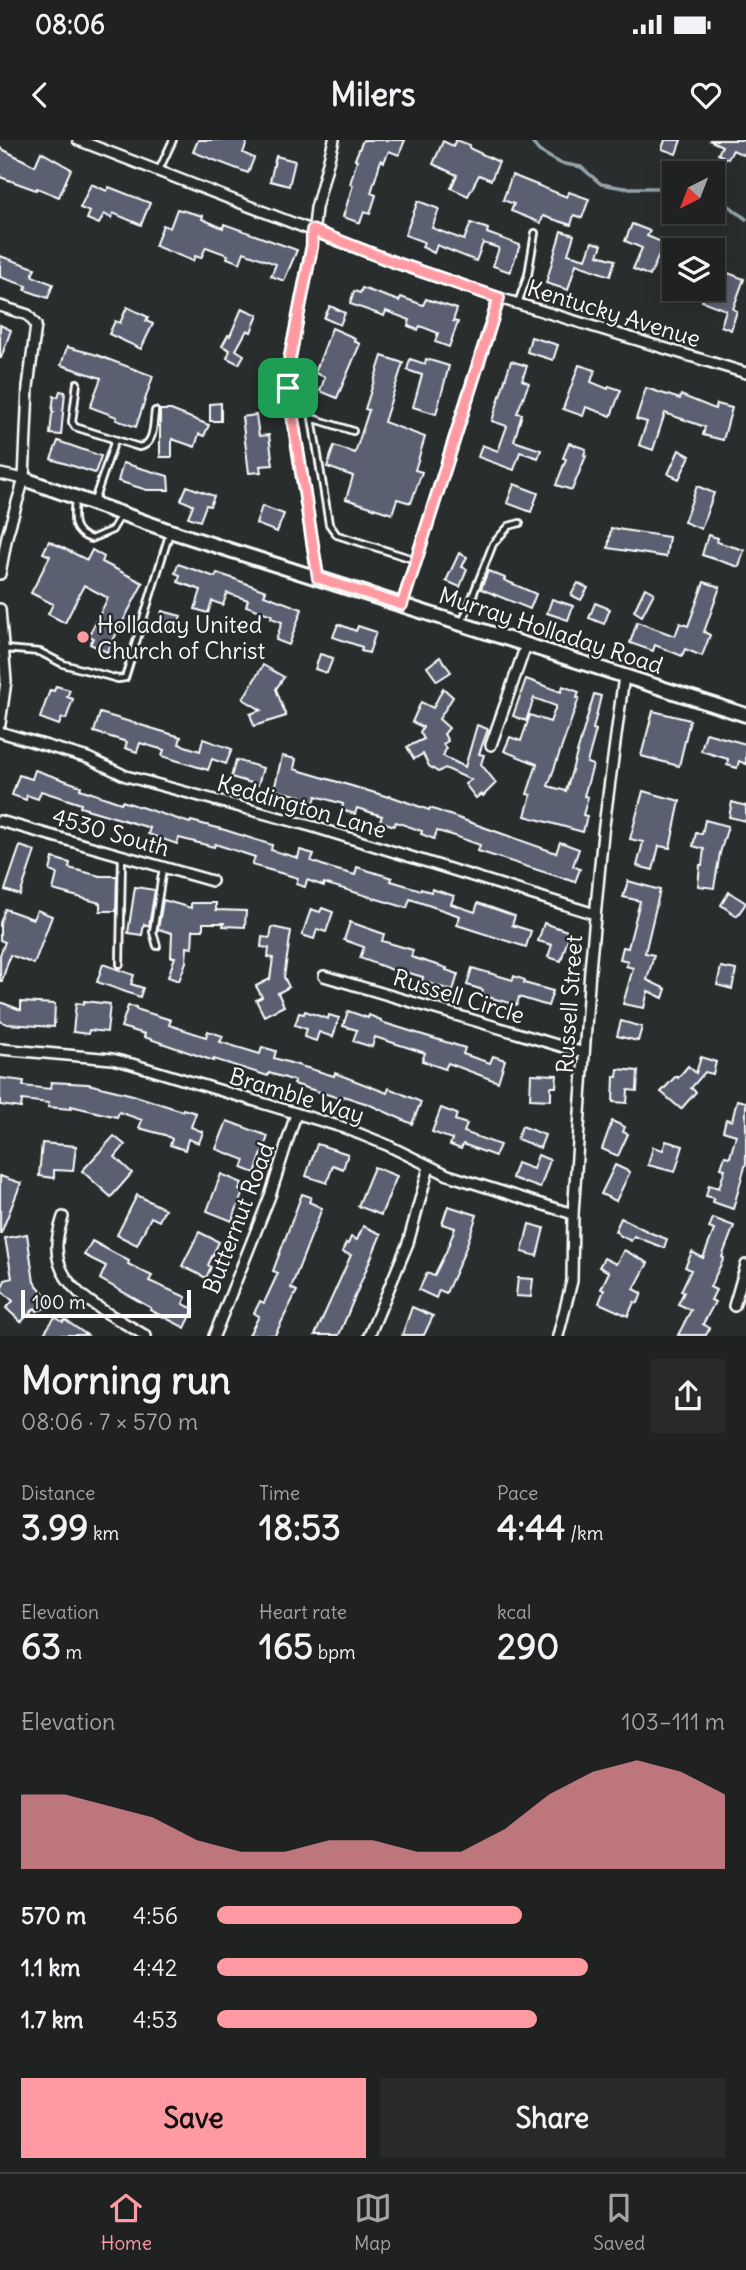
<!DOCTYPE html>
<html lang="en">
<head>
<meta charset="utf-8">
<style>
	:root { --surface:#202222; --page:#282a2a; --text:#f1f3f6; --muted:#a2a4a5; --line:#3d3f40; --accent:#ff9aa2 }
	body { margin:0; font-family:Delius,sans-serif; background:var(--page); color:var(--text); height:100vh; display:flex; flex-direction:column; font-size:26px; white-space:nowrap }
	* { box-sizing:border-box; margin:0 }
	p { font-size:23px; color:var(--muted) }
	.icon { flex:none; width:38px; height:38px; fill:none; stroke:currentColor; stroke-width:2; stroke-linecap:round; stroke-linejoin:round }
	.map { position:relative; height:1196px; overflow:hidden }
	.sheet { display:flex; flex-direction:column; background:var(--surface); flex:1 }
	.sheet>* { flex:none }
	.needle { width:46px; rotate:222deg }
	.buttons { position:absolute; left:662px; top:21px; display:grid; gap:14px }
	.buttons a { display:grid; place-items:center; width:63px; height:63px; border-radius:0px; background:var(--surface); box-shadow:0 4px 18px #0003,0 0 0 2px var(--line); font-size:35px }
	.scale { position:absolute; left:21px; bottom:18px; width:170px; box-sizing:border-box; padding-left:7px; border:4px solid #fff; border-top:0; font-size:19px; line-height:24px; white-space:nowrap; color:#fff; -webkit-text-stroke:5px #2a2d2e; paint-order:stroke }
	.pin { position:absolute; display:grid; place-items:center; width:60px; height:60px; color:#fff; margin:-30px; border-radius:14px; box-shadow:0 4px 10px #0006 }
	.round { display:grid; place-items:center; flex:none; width:74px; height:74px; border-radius:0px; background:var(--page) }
	.head { display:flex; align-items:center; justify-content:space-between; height:119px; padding:0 21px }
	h1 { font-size:38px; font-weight:700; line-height:52px }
	.metrics { display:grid; grid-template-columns:repeat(3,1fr); gap:10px; height:119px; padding:7px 21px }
	.metrics div { display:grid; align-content:center }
	.metrics b { font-size:35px; font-weight:700 }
	.metrics small { font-size:19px; font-weight:400 }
	.metrics p { font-size:19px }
	.chart { height:196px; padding:14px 21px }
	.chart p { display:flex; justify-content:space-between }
	.chart svg { width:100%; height:126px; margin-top:7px; fill:var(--accent); opacity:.7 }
	.cta { display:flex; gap:14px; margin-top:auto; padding:14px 21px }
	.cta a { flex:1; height:80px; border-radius:0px; background:var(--accent); color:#111; font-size:28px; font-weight:700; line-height:80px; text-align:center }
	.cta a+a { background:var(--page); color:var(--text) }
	ul { padding:0 21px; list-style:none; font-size:23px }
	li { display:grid; grid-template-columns:112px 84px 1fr; align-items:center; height:52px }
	li i { height:18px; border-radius:9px; background:var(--accent) }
	.status { display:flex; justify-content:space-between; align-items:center; height:49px; padding:0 35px; background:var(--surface); direction:ltr }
	.status svg { height:19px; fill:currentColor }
	header { display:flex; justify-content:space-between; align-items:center; height:91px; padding:0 21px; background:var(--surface); font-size:32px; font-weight:700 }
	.menu { display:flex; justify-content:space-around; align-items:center; height:98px; border-top:2px solid var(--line); background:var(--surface); font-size:19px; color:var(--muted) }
	.menu a { display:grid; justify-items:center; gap:4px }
	.menu .active { color:var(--accent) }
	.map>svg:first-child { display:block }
</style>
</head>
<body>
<div class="status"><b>08:06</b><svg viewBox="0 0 49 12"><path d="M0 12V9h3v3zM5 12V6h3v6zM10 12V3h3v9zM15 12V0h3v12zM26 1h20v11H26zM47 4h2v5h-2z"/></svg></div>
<header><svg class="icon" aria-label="back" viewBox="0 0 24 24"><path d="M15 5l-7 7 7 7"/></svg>Milers<svg class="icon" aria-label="heart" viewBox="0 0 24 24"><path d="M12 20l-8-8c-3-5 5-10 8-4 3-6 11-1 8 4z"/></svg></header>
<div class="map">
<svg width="746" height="1196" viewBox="0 0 746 1196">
	<rect width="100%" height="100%" fill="#2a2d2e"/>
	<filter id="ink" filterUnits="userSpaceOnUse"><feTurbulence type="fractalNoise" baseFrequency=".0143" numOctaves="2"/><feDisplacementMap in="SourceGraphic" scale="14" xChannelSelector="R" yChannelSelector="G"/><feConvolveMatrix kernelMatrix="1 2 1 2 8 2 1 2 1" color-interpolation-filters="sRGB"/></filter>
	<g filter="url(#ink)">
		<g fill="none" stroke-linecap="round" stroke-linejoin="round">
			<g stroke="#95a5ac" stroke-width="3.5">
				<path d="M530,0L539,11L560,23L581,27L601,44L624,48H660L674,54"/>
				<path d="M712,64L729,66L746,79"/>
			</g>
		</g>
		<g fill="#5a6072" stroke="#fff" stroke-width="2">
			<path d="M198,0H248L243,13L254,18L248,33L193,12Z"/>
			<path d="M363,0H405L399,15L389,11L384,22L381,20L371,53L376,55L370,74L364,72L360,83L343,77L353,45L350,44L357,20L355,19Z"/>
			<path d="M456,0L470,5L469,8L499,22L491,40L479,35L468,56L451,48L457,35L433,24L443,1L453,6Z"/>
			<path d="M665,0H681L676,14L662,9Z"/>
			<path d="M709,0H746V10L743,15L733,10L728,19L718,14L722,6Z"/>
			<path d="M0,8L35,26L41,12L71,29L59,57L37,48L36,50L0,37Z"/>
			<path d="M276,16L295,21L289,46L270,41Z"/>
			<path d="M512,35L567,57L569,52L589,59L582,78L574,75L571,85L543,76L541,83L511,71L514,64L503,60Z"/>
			<path d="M91,44L107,51L109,47L150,63L141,85L113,73L111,78L104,74L99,84L87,79L90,72L80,68Z"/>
			<path d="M418,61L439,69L432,88L464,100L471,83L488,89L487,93L520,105L510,132L493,126L499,108L483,103L476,121L437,105L434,113L422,107L424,102L405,95Z"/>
			<path d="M177,69L203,76L202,79L223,88L224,84L297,110L284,141L271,136L276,124L244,112L240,123L227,118L228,115L206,107L201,118L195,116L193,121L155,106L163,85L170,88Z"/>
			<path d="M632,84L650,91L647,96L664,103L650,136L633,129L642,108L625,101Z"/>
			<path d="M561,91L574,95L568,114L586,119L592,102L602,105L598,115L615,120L610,136L576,124L568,150L546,143Z"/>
			<path d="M0,116L35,128L32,136L53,144L48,158L25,150L27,146L0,137Z"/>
			<path d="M715,128L744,139L733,169L737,171L731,190L721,186L726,170L702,161L707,149H712Z"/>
			<path d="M362,148L399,161L401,157L423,165L426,159L457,169L453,181L458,182L449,207L435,202L438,193L420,186L418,190L408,186L410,180L386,171L384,176L350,164L354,151L360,153Z"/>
			<path d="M330,166L345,173L340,185L324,178Z"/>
			<path d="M127,167L148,177L146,181L153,184L141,209L109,194L115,181L120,183Z"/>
			<path d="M242,168L258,175L251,192L247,190L236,210L244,215L239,224L227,218L230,210L222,206L228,195L230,196Z"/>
			<path d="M0,185L11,190L1,218H0Z"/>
			<path d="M332,188L355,198L354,201L360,204L337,258L320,251L325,237L315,233Z"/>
			<path d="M531,197L558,205L553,220L527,212Z"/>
			<path d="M67,207L94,214L153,236L136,287L116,280L117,277L90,267L101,238L61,225Z"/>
			<path d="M382,216L403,223L384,282L425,297L415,330L422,332L411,363L397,359L392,374L346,359L353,336L327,327L334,306L355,313L369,270L365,269Z"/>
			<path d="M410,219L425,224L426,219L449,226L436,274L413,267L422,235L407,230Z"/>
			<path d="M511,221L527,226L522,240L529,243L517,273L522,274L514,301L541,310L538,318L520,312L514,330L478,317L482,305L498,311L507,286L492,281Z"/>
			<path d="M579,225L595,230L591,242L608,249L609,246L621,250L611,276L586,267L583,276L563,269Z"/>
			<path d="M646,248L680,259L681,255L715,269L717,264L732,268L723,300L703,295L705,287L665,273L653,310L639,305L647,282L636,279Z"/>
			<path d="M60,251L65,252L61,295L50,294L52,274L54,272L52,271L54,256L58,257Z"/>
			<path d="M221,263V281H210V264Z"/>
			<path d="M160,270H171L209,285L204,296L199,294L195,307L172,299V317H160Z"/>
			<path d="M256,275L259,296L269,295L273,325L260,326L261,332L249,333L242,277Z"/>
			<path d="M58,301L101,316L95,333L51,319Z"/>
			<path d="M569,303L586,309L584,315L586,316L572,350L556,345L566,319L563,318Z"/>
			<path d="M679,310L690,316L679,339L668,334Z"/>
			<path d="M123,323L168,336L169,350H147L118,341Z"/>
			<path d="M514,344L538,353L531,372L507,363Z"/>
			<path d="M187,346L214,356L210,366L206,365L200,381L188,377L193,365L181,360Z"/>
			<path d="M697,346L714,353L701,389L684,382Z"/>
			<path d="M262,366L284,374L277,392L256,384Z"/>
			<path d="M611,388L669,397L666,417L608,408Z"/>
			<path d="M708,395L718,398L717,402L744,410L739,427L702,415Z"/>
			<path d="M49,401L87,420L92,410L104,417L102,422L143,443L107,512L90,504L93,498L89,495L108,458L84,445L65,483L48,474L53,464L31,453L50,416L43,413Z"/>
			<path d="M459,413L467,417L462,427L467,429L460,447L446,441Z"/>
			<path d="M178,424L215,437L217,433L232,438L266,451L264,455L302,469L289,505L276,500L282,482L271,478L272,475L246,466L248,460L227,453L223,465L212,461L208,473L195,469L201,450L178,442L180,435L175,433Z"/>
			<path d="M488,431L505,438L504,440L536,454L530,469L481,449Z"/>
			<path d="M704,442L720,447L704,492L710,495L702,516L685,509L682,516L655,505L653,511L630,503L637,482L675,496L680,483L688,486Z"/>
			<path d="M578,443L588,448L581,460L571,455Z"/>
			<path d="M645,448L654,453L642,476L634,471Z"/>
			<path d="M552,459L573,466L568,480L547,473Z"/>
			<path d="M595,463L610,469L604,484L589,478Z"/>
			<path d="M162,471L181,476L177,491L158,485Z"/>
			<path d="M338,484L356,491L358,486L376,492L369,513L361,511L362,507L333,497Z"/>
			<path d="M320,514L333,518L327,533L315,529Z"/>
			<path d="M440,517L451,532L437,541L427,527Z"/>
			<path d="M263,525L284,537L276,549L286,576L254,586L250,574L261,570L243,559Z"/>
			<path d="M526,539L561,552L563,546L579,552L577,558H579L548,646L566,651L594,554L601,556L593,589L596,590L587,623L593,625L584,656L588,657L583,675L587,676L583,692L525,676L531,655L527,654L537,624L504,611L510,597L521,601L530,575L550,582L556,566L534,558L526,581L513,576Z"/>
			<path d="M56,546L70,550L67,557L73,559L66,579L62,578L59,585L40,578L50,550L54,551Z"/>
			<path d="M443,548L453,557L439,579L449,588L444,594L448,601L443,604L446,609L443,616L465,627L477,585L488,589L479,614L484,615L481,624L496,643L483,656L481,654L476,658L465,644L471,640L445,628L438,632L429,626L423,614L414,619L407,607L424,599L420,592L423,587L412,582L421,562L433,568Z"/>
			<path d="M653,571L690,580L679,626L641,616Z"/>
			<path d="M100,573L181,597L179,604L200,611L203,599L232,609L226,624L212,619L208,630L162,616L164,610L140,603L137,612L125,608L127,602L94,592Z"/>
			<path d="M706,593L746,604V624L739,621L737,628L727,625L728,619L701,611Z"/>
			<path d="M282,616L296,619L294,629L389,657L390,656L429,670L430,668L556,713L560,702L579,709L573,726L580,729L575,742L478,711L480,705L452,695L437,691L434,699L421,694L422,691L396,682L394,686L380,681L382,676L357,668L355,674L342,670L343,664L316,656L314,663L301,658V656L274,650Z"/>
			<path d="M236,620L263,628L258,645L231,637Z"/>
			<path d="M35,630L81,646L80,649L121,663L122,661L190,683L191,681L225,690L272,705L271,710L298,718L300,710L314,714L311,721L330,728L355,735L357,727L392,738L391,741L421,750V749L431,752L432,749L454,756L451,764L475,772L478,763L515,776L512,785L531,791L526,807L457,785L460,776L410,759L407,768L324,743V746L307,740L305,747L296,744L298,738L252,725L255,717L215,704L214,707L179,698L177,704L148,694L150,688L80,667L81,664L41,651L38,659L27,655L26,660L12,655L19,635L32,639Z"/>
			<path d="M643,651L680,661L670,708L659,706L653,730L637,726L643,702L630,699Z"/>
			<path d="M732,662L746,666V681L729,677Z"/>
			<path d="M705,680L728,686L720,713L714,748L698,746L700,725H702L704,709L693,706L696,693L702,694Z"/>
			<path d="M20,706L35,711L20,755L5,750Z"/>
			<path d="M53,718L70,723L69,728L100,736H117L116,771H100V763L53,750L57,734L50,731Z"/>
			<path d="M628,741L660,750L645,813L654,815L647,840L666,849L663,858L648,851L644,868L623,864L633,828L626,826L628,821L620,819L623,807L628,808L640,761L623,757Z"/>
			<path d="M135,747L155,750L149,786L144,784L142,795L128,793Z"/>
			<path d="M729,752L746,763L737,776L721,765Z"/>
			<path d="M163,760L191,768V763H216V770L246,771L245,787L223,786L224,783H203V790H193L192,808L187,807L186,822L179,841L168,837L175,817H171L172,793L158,789Z"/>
			<path d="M322,768L333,772L326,792L317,789L314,799L302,795L311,769L320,772Z"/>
			<path d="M5,769L33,779L37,770L52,776L34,824L10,815L2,841H0V815L5,802L0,800V783Z"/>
			<path d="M350,782L384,794L382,801L413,810L411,817L447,828L446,830L458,834L453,851L422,841L423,837L406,832V835L360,818L364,807L344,800Z"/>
			<path d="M544,783L570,792L561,821L548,817L552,805L538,801Z"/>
			<path d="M272,787L291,791L284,837L289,847L278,853L284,866L264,876L256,860L262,857L256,846L270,839L273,818L268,817L269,808L261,807L262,797L270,798Z"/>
			<path d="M103,824L134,835L131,844L143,848L140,857L97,842Z"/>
			<path d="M721,827L736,830L732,849L717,845Z"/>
			<path d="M472,828L513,840L514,836L525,840L524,843L553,851L548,866L519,857L517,865L481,855L483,850L467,845Z"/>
			<path d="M84,861L110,864L107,892L89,890L88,894L73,892L76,863L84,864Z"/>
			<path d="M0,862L21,870V862L55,864L54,887L7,884L0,881Z"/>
			<path d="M128,866L136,867V869L171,880L169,885L206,897L208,891L223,896L220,902L260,914L262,907L276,911L274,918L334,936L335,933L387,953L389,948L421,962L412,984L368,964L343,956L342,959L294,944L295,941L269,933L268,936L214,919V921L144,897L145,894L121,887Z"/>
			<path d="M305,871L328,879L329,875L339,878L333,897L319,892L316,901L304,897L307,889L295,885L299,873L304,874Z"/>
			<path d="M348,871L368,878L369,875L381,880V882L465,908L463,914L490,923L493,916L505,920L498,942L448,923L445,929L422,921L425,913L375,897L372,907L353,901L357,890L343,886Z"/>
			<path d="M621,881L642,887L638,901L617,896Z"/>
			<path d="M701,917L716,922L713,934L705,932L691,948L696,952L681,969L661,952L676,936L678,938L688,926L696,933Z"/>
			<path d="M618,929L638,931L637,951L628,950L627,963L613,962L614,936L617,937Z"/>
			<path d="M531,934L557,935L556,947H551V960L530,959Z"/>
			<path d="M0,938L24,941L23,946L50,949L51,942L88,944L133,955L182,971L183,969L196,973L191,987L203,992L199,1003L188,999L185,1010L170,1005L172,999L165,995L139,988L142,980L119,972L117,977L71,966V969L48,967L49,963L22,960L21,968L0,965Z"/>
			<path d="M737,960L746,962V1023L733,1069L713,1062L714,1058L706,1056L709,1045L719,1048L725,1029L721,1028L725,1016L730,1017L736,995L723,991L726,979L732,981Z"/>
			<path d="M441,968L457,974L455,980L467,984L464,992L500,1005L495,1016L463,1004L461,1009L450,1005L452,999L432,992Z"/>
			<path d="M227,981L268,996L255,1033L242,1028L245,1020L216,1009Z"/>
			<path d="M612,981L625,987L623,992L628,994L618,1016L602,1009Z"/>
			<path d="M522,986L545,995L540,1008L517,999Z"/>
			<path d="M114,996L125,1005L115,1017L132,1033L111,1057L82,1031Z"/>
			<path d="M666,1001L683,1006L675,1032L648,1025L653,1007L663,1010Z"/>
			<path d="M42,1003L76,1006L73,1031L54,1030V1038L39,1036Z"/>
			<path d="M317,1004L348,1014L343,1029L333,1025L327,1043L306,1036Z"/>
			<path d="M538,1015L550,1020L540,1048L512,1038L517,1023L533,1029Z"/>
			<path d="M615,1025L630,1032L616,1061L601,1054Z"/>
			<path d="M374,1027L397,1036L381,1075L358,1066Z"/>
			<path d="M221,1034L242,1043L239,1050L243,1052L232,1081L207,1071Z"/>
			<path d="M0,1036L21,1043L1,1093H0Z"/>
			<path d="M302,1054L311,1057L309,1062L322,1068L291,1148L297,1151L275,1195H249L259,1176L254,1173L260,1161L264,1163L278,1133L273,1131Z"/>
			<path d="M137,1055L165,1069L159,1081L151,1077L137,1105L117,1095Z"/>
			<path d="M448,1066L477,1075L464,1113L446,1153L439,1150L436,1158L419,1150L427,1133L434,1136L446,1112L455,1088L442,1084Z"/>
			<path d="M621,1078L651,1093L667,1099L664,1108L634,1096L631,1101L621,1096L615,1091Z"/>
			<path d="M713,1078L734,1086L722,1117L724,1118L710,1147L716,1150L711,1160L715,1162L703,1184L710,1188L706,1195H678L691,1170L678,1164L684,1152L681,1151L691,1130L685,1127L692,1112L703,1118L714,1090L709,1088Z"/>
			<path d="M529,1084L544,1088L537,1116L522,1112Z"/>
			<path d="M363,1086L381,1094L339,1195H315L351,1115L342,1112L346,1103L348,1104L351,1097L357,1100Z"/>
			<path d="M199,1092L219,1102L208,1125L211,1127L206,1138L182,1126Z"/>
			<path d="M27,1094L34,1142L50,1160L48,1167L37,1171L35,1168L21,1182L6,1168L13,1161L1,1150L5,1140L12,1138L5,1098Z"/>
			<path d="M92,1101L129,1121L128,1124L152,1136L149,1141L186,1157L183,1164L194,1169L185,1188L150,1170L151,1168L100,1139L106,1126L84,1115Z"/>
			<path d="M624,1110L648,1123L634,1149L642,1153L638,1163L634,1162L628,1176L599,1163L604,1150L601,1149L609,1132L599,1127L604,1118L616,1124Z"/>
			<path d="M518,1138L533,1139L531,1157L516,1156Z"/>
			<path d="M412,1167L433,1176L424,1195H402Z"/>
			<path d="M55,1177L63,1182L65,1180L87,1195H43Z"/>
		</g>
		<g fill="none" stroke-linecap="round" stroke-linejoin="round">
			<defs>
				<g id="lane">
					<path d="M159,30L173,0"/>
					<path d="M518,163L528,135L535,93"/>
					<path d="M77,243L72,282L75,287L139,307C155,305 153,284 155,271"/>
					<path d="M353,291L312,278L329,384L337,395L416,420"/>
					<path d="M75,360C73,379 71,392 91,399L112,390L121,375"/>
					<path d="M94,361L115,300"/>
					<path d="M462,483L493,404L509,386L520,383"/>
					<path d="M5,509L40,512L63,524L118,539L125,538L170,392"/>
					<path d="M157,806L153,792L163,728"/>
					<path d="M120,824L122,716"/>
				</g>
				<g id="street">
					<path d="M78,0L391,121L499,158L746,233"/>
					<path d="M0,166L28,175L36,185L28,247L24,339L7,396L0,434"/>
					<path d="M0,334L24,339"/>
					<path d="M318,438L288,248V227L312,106L316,68L334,0"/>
					<path d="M402,465L499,158"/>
					<path d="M0,469L6,541L0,584"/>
					<path d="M0,592L88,618L126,636L314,687L595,774"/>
					<path d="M491,605L526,505"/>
					<path d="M0,681L212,741"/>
					<path d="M324,836L584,913"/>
					<path d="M0,909L112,919L132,924L345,988L387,1005L448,1035L573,1074"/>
					<path d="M63,1077C60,1087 56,1098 57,1109C58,1154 113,1175 146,1196"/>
					<path d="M734,1166L746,1125"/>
					<path d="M214,1196L270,1056L296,974"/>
					<path d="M369,1196L408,1103L429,1027"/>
					<path d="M558,1196L572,1141L573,1074L590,830L603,693L624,536"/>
				</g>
				<path id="secondary" d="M24,339L170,391L746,575"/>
			</defs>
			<use href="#lane" stroke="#fff" stroke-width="10"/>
			<use href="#street" stroke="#fff" stroke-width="14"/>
			<use href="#secondary" stroke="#fff" stroke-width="18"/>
			<use href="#lane" stroke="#2a2d2e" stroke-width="4.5"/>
			<use href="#street" stroke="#2a2d2e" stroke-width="9"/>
			<use href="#secondary" stroke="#2a2d2e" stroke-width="12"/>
		</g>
	</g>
	<g fill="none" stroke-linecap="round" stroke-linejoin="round" filter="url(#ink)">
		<defs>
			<path id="route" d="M312,90L391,121L499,158L402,465L318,438L288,248V227L312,106Z"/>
		</defs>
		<use href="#route" stroke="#fff" stroke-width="14"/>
		<use href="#route" stroke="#ff9aa2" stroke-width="9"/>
	</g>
	<circle fill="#ff9aa2" stroke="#2a2d2e" stroke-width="2.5" cx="83" cy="497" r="7"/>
	<g text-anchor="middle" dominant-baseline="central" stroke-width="5" stroke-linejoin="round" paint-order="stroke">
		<g font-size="23" fill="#fff" stroke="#2a2d2e">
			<text transform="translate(614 173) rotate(17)">Kentucky Avenue</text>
			<text transform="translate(551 490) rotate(18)">Murray Holladay Road</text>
			<text transform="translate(302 666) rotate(16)">Keddington Lane</text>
			<text transform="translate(111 692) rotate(16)">4530 South</text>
			<text transform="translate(459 856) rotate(17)">Russell Circle</text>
			<text transform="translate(569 864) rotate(-86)">Russell Street</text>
			<text transform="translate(297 955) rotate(17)">Bramble Way</text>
			<text transform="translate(238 1078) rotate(-69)">Butternut Road</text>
		</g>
		<g font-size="23" fill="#fff" stroke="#2a2d2e" text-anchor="start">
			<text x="97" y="484">Holladay United<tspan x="97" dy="26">Church of Christ</tspan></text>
		</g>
	</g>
</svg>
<div class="buttons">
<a><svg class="needle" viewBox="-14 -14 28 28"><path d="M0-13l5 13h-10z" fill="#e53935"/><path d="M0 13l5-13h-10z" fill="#a2a4a5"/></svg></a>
<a><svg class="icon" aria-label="layers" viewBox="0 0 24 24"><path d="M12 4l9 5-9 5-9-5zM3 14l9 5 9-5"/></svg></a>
</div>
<div class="scale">100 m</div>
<div class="pin" style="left:288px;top:248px;background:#1e9e55"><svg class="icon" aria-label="arrive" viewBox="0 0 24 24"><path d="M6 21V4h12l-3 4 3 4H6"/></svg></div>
</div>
<section class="sheet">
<div class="head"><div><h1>Morning run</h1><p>08:06 · 7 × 570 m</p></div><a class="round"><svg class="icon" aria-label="share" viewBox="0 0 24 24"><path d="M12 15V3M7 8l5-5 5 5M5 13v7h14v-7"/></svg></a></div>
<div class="metrics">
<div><p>Distance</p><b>3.99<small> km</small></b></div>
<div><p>Time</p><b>18:53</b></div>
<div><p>Pace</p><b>4:44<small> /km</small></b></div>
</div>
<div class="metrics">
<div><p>Elevation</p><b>63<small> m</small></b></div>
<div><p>Heart rate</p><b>165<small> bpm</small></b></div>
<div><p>kcal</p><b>290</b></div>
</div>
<div class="chart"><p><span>Elevation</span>103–111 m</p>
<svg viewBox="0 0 160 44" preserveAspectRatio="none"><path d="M0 44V18L10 18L20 22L30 26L40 34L50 38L60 38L70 34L80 34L90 38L100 38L110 30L120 18L130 10L140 6L150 10L160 18V44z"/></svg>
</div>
<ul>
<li><b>570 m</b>4:56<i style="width:60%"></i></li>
<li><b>1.1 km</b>4:42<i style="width:73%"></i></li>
<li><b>1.7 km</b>4:53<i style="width:63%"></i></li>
</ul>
<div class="cta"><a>Save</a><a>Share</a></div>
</section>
<nav class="menu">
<a class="active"><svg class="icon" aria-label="home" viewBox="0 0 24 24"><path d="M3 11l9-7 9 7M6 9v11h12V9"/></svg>Home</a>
<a><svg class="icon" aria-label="map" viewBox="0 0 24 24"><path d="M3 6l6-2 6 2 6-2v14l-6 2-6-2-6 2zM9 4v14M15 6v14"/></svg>Map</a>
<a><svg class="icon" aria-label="saved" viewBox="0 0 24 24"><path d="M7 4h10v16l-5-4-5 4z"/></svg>Saved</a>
</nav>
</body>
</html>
